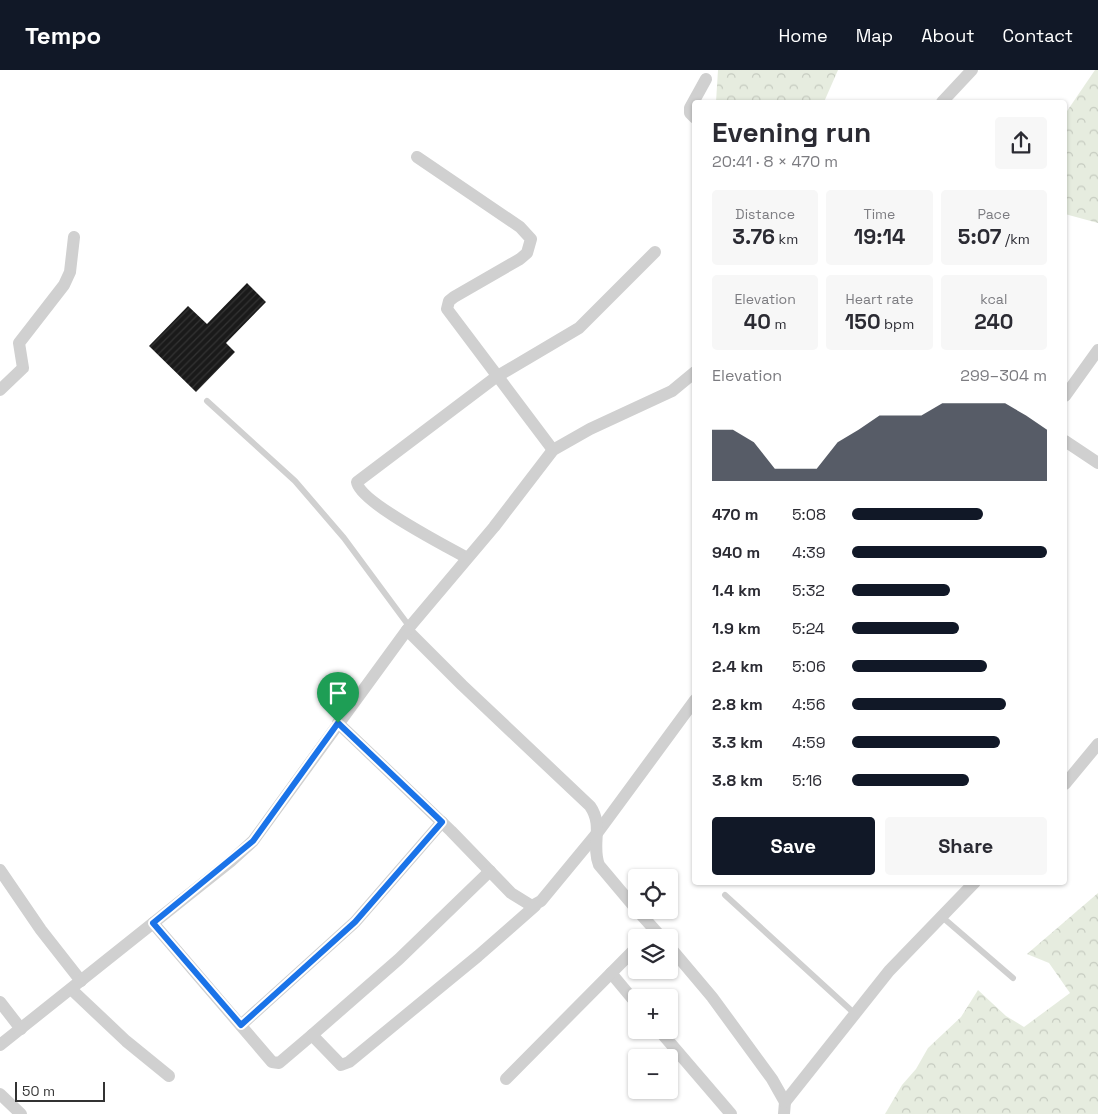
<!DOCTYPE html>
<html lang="en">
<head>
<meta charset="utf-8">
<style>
	:root { --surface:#fff; --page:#f7f7f7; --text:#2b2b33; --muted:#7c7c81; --accent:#111827 }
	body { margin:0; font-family:"Space Grotesk",sans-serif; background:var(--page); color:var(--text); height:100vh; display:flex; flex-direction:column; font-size:19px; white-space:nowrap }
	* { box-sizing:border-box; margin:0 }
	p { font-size:16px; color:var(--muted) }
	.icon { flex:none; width:28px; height:28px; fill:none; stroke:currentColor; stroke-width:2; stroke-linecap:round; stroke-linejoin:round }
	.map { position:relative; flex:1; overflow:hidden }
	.side { position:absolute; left:692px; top:30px; width:375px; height:785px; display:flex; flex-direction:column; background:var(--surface); border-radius:5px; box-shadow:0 1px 4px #0004 }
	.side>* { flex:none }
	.fabs { position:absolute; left:628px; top:799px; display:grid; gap:10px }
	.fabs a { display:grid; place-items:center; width:50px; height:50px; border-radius:5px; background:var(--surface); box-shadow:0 1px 4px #0004; font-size:25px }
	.scale { position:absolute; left:15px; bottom:12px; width:90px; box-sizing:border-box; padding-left:5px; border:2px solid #333; border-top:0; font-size:14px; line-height:18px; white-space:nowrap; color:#333; -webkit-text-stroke:4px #fff; paint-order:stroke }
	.pin { position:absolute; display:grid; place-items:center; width:42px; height:42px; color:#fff; margin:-51px -21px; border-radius:50% 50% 50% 0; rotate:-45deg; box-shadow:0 0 5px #0007 }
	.pin .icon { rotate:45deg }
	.round { display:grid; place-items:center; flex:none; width:52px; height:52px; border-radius:5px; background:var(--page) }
	.headline { display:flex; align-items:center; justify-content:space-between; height:85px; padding:0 20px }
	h1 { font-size:28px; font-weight:600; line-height:38px }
	.metrics { display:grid; grid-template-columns:repeat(3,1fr); gap:8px; height:85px; padding:5px 20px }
	.metrics div { display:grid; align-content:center; border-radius:5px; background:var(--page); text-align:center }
	.metrics b { font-size:21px; font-weight:600 }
	.metrics small { font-size:14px; font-weight:400 }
	.metrics p { font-size:14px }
	.chart { height:140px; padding:10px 20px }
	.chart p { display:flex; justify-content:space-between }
	.chart svg { width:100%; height:90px; margin-top:5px; fill:var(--accent); opacity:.7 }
	.button { display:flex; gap:10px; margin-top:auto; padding:10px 20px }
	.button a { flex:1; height:58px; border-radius:5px; background:var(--accent); color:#fff; font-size:20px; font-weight:600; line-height:58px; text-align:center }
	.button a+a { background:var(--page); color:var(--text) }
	ul { padding:0 20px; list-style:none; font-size:16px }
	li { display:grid; grid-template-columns:80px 60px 1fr; align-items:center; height:38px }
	li i { height:12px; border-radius:6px; background:var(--accent) }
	header { display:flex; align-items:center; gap:30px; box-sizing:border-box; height:70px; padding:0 25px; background:var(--accent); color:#fff }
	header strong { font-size:24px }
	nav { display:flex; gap:28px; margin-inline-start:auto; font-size:18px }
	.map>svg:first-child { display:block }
</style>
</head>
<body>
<header>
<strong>Tempo</strong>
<nav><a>Home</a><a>Map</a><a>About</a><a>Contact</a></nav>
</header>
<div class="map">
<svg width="1098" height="1044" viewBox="0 0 1098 1044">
	<defs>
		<pattern id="forest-crowns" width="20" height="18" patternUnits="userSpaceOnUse" patternTransform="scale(1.25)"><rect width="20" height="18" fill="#e6ecdf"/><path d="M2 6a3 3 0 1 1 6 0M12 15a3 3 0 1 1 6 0" fill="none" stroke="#c6cbc0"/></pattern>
		<pattern id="building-hatch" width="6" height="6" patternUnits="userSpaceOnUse" patternTransform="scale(1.25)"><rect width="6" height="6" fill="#1a1a1a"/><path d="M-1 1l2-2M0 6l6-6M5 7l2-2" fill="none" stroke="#333"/></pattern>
	</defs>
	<rect width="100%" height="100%" fill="#fff"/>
	<g fill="url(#forest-crowns)">
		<path d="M718,0H838L824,32H716Z"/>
		<path d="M1095,0H1098V153L1065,144V44Z"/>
		<path d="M1098,823V1044H885L902,1015L916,999L928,978L961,947L978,920L1006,946L1024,957L1070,923L1049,893L1027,884Z"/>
	</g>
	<path fill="url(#building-hatch)" d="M247,213L266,232L226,273L235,282L196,322L149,276L188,236L207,254Z"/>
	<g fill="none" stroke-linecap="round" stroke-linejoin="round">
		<g stroke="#d0d0d0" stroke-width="6">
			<path d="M207,331L295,411L344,468L409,556"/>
			<path d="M725,825L854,943"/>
			<path d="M941,846L1013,908"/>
		</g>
		<g stroke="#d0d0d0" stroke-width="12">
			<path d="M942,32L972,0"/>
			<path d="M695,48L690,43V38L706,9"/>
			<path d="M417,87L520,157L531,169L527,183L520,189L454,227L449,231L447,239L553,380"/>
			<path d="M0,320L23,298L19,273L64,215L70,202L74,167"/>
			<path d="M1065,326L1098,280"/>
			<path d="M1065,371L1098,393"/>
			<path d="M467,488C448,477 359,432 357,412L496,307L579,258L655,182"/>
			<path d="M338,653L451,761L511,823L532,836L541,831L598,762L695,630"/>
			<path d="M1065,714L1098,674"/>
			<path d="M0,800L41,860L81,911"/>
			<path d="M636,839L599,795C591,775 604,756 590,736L462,615L407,560L494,457L553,380L590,359L672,321L695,302"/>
			<path d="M637,840L662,868"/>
			<path d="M153,853L272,992L279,993L312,965L341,995L349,992L478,886L535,836"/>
			<path d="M669,876L712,927L772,1009L785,1032L784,1044"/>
			<path d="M611,903L636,933"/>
			<path d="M71,919L126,971L169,1006"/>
			<path d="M0,932L21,959"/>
			<path d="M241,955L355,852L442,752"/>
			<path d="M659,960L731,1044"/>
			<path d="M312,965L399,889L490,801"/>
			<path d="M0,975L231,791L253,771L407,560"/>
			<path d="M506,1009L636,878"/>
			<path d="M0,1024L21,1044"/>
			<path d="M785,1032L889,901L975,812"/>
		</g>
	</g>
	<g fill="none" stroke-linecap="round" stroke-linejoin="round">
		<defs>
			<path id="route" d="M338,653L442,752L355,852L241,955L153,853L253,771Z"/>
		</defs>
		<use href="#route" stroke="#fff" stroke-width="10"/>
		<use href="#route" stroke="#1a73e8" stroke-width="6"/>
	</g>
</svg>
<div class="fabs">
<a><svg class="icon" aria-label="locate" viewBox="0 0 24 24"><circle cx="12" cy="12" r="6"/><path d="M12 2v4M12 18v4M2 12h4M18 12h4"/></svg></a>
<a><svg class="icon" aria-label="layers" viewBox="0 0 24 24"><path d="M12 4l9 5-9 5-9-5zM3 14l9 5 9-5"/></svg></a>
<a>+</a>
<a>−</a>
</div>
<div class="scale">50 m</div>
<div class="pin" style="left:338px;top:653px;background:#1e9e55"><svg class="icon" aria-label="arrive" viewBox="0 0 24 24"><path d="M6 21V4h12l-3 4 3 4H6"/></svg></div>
<section class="side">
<div class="headline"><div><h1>Evening run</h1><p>20:41 · 8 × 470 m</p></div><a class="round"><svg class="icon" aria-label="share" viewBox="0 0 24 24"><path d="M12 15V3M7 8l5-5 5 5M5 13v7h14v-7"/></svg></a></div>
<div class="metrics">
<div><p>Distance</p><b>3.76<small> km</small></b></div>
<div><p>Time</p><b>19:14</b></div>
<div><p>Pace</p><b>5:07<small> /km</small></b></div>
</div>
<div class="metrics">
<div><p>Elevation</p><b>40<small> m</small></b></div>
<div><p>Heart rate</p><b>150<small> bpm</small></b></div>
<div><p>kcal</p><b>240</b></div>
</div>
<div class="chart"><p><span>Elevation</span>299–304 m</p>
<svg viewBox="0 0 160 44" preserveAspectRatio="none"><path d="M0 44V19L10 19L20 25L30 38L40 38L50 38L60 25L70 19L80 12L90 12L100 12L110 6L120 6L130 6L140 6L150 12L160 19V44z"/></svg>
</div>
<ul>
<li><b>470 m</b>5:08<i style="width:67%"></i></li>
<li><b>940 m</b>4:39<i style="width:100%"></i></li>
<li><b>1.4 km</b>5:32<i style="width:50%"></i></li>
<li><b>1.9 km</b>5:24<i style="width:55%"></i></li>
<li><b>2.4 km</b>5:06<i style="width:69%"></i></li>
<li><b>2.8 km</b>4:56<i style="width:79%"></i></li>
<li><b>3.3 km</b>4:59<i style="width:76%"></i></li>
<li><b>3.8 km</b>5:16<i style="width:60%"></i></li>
</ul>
<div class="button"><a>Save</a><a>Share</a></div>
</section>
</div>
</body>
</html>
